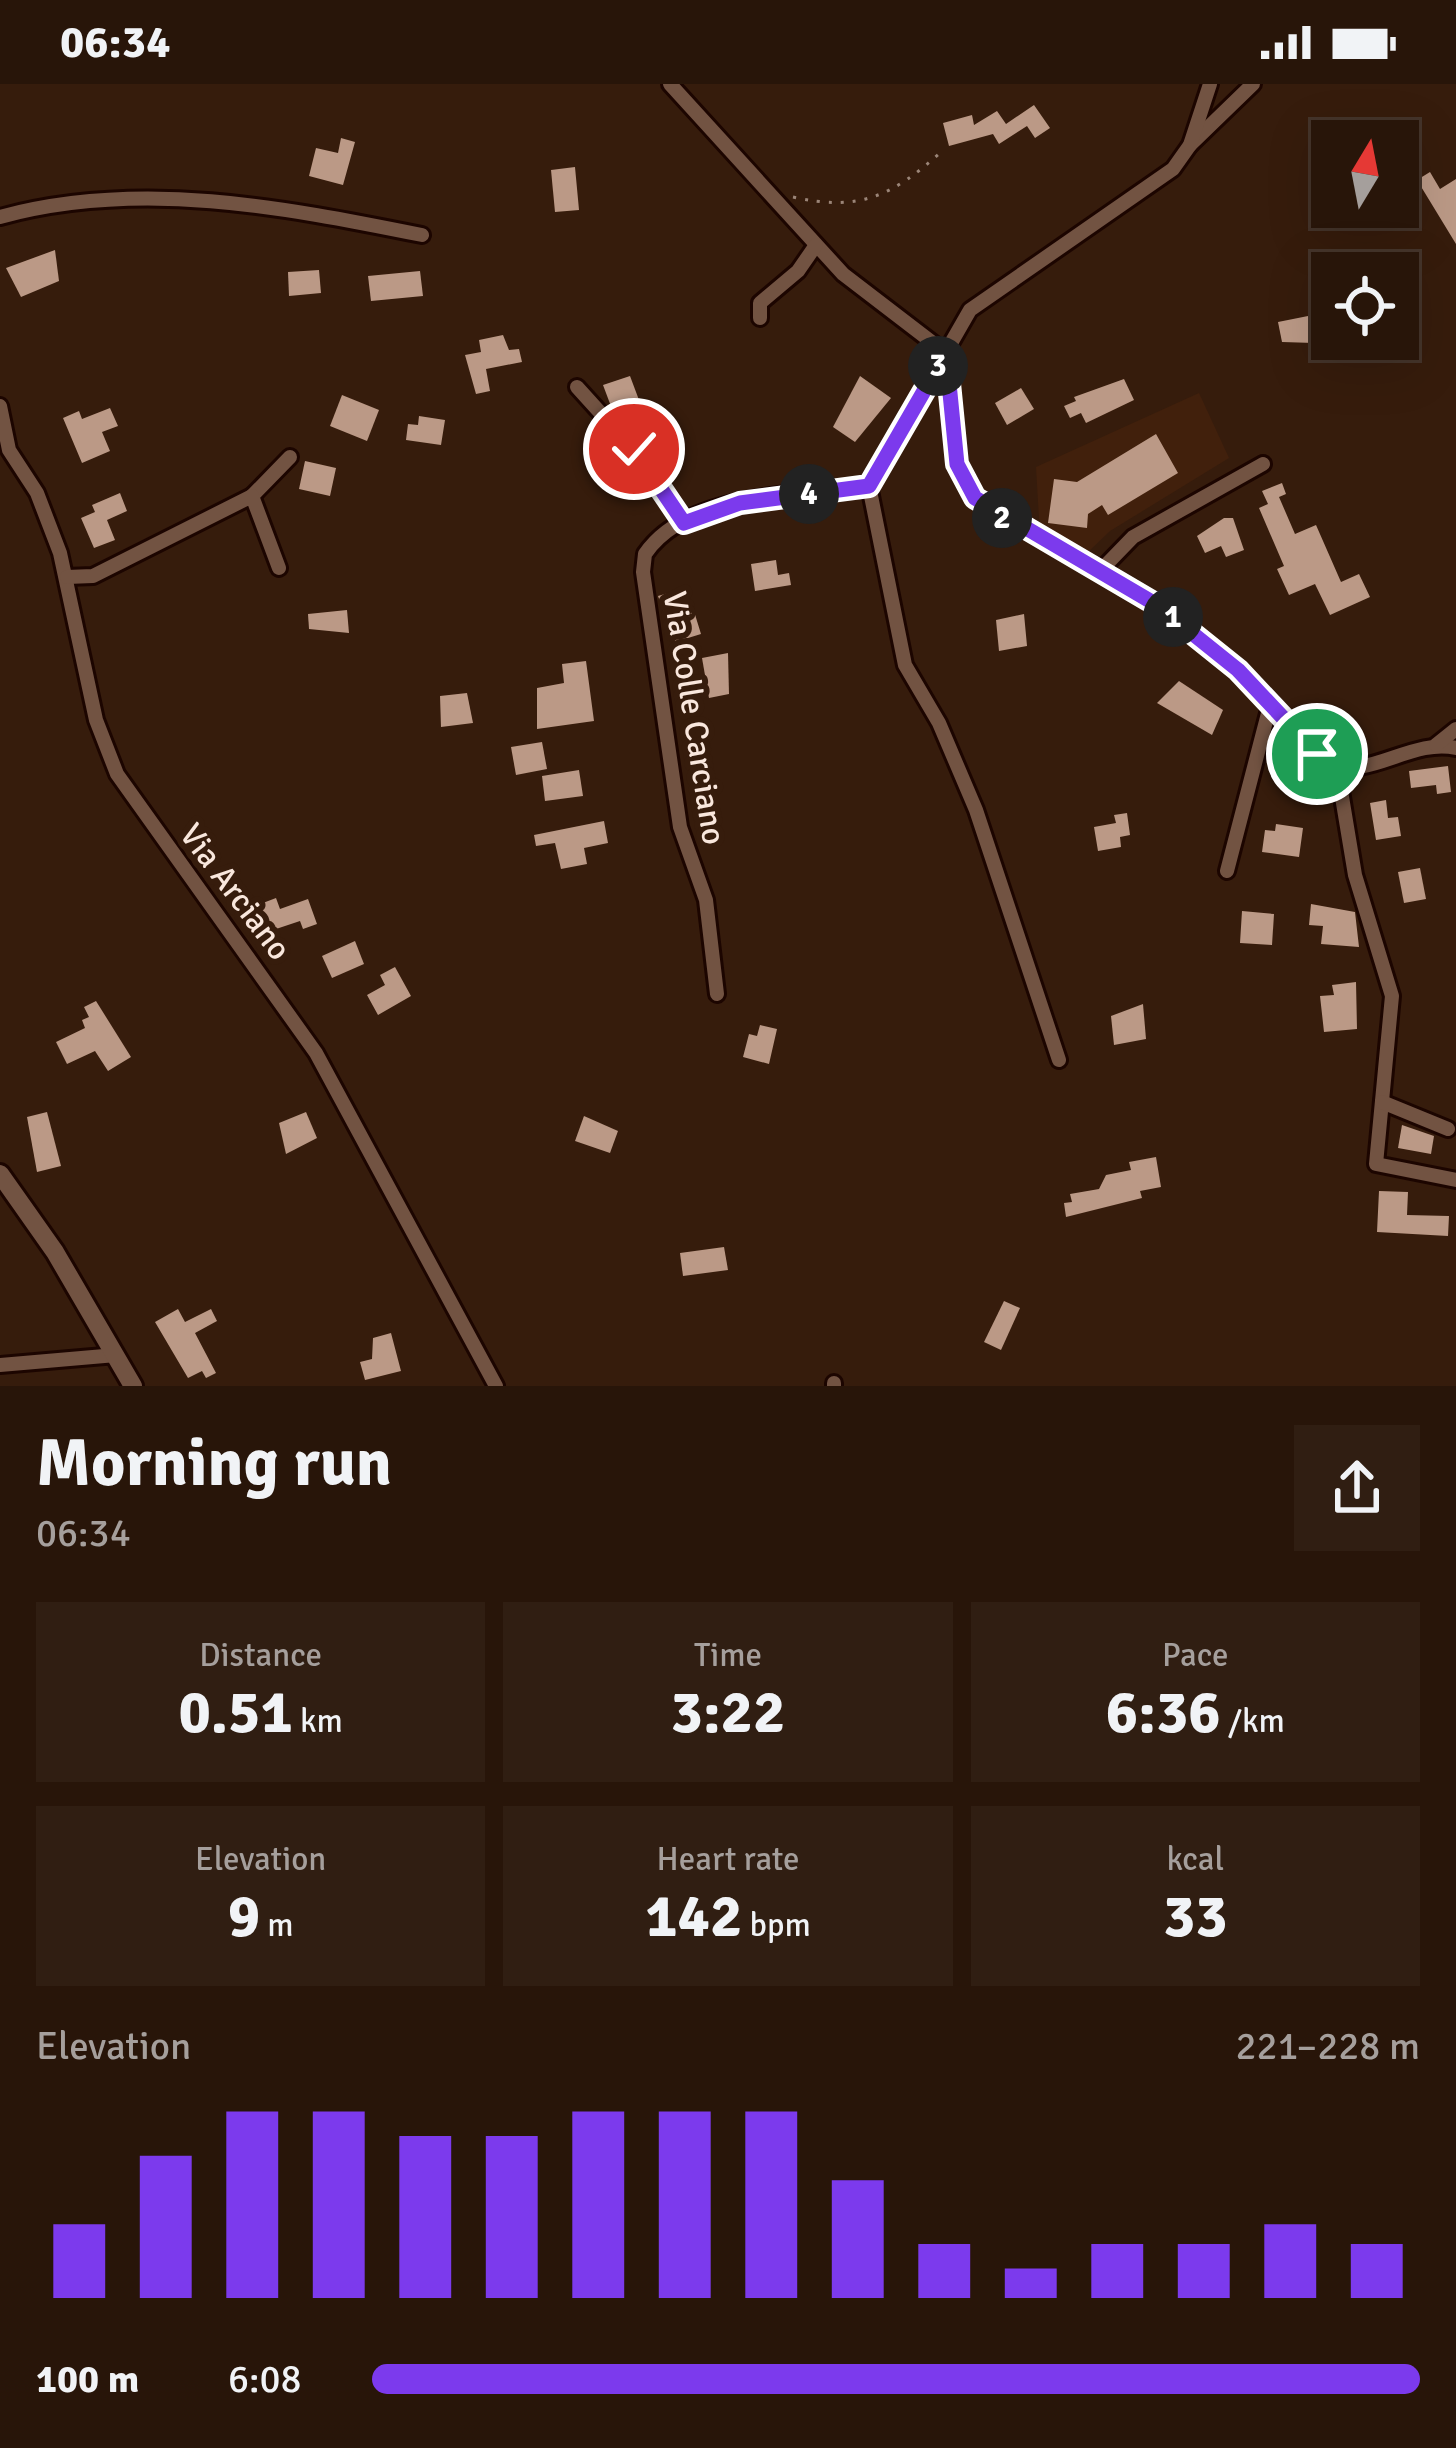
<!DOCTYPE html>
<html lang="en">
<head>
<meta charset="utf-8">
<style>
	:root { --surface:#281509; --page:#301e12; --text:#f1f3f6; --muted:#a59f9c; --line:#44342a; --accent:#7c3aed }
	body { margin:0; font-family:Signika,sans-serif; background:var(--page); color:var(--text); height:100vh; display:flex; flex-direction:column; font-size:45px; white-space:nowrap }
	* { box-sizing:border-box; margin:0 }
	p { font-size:39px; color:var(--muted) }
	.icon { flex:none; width:66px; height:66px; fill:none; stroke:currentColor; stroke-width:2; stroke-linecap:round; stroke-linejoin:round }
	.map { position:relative; height:1302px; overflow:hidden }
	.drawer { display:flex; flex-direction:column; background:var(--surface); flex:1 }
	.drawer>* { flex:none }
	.needle { width:78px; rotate:10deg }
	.controls { position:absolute; left:1311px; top:36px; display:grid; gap:24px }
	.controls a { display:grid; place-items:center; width:108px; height:108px; border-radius:0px; background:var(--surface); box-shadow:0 12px 48px #0002,0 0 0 3px var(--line); font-size:60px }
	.pin { position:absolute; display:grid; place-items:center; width:102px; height:102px; color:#fff; margin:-51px; border:6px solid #fff; border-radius:50%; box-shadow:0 3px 12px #0007 }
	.km { position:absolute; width:60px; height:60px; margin:-30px; border-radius:50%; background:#222; color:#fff; font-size:33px; line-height:60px; text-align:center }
	.round { display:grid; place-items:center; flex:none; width:126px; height:126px; border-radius:0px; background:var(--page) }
	.headline { display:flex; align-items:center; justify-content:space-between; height:204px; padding:0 36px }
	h1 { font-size:66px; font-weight:800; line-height:90px }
	.figures { display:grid; grid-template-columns:repeat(3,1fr); gap:18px; height:204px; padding:12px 36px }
	.figures div { display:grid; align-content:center; border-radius:0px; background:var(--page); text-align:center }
	.figures b { font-size:60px; font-weight:800 }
	.figures small { font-size:33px; font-weight:400 }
	.figures p { font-size:33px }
	.chart { height:336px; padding:24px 36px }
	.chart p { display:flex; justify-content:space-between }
	.chart svg { width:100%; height:216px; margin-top:12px; stroke:var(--accent); stroke-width:6 }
	ul { padding:0 36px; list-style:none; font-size:39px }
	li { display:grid; grid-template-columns:192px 144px 1fr; align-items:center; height:90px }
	li i { height:30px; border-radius:15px; background:var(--accent) }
	.status { display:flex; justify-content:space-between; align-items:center; height:84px; padding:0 60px; background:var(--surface); direction:ltr }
	.status svg { height:33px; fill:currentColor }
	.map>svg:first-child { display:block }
</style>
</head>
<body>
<div class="status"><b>06:34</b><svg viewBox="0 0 49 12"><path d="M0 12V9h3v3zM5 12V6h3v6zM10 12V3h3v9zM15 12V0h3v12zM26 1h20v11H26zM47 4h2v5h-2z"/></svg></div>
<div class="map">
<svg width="1456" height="1302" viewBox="0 0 1456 1302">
	<rect width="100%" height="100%" fill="#361c0c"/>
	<path fill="#41200c" d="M1199,309L1229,374L1110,447L1088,468L1045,448L1039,435L1036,383Z"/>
	<g fill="#bb9986">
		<path d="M1034,21L1050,44L1035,54L1027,42L999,60L993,50L949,62L943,39L972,31L974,41L997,27L1006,40Z"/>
		<path d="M341,54L355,58L343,101L309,92L316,64L338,69Z"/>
		<path d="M575,83L579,126L555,128L551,86Z"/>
		<path d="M1430,88L1440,105L1456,95V160L1417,96Z"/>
		<path d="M55,166L59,197L21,213L6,184Z"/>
		<path d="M319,186L321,209L289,212L288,188Z"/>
		<path d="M420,187L423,212L371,217L368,192Z"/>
		<path d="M1308,232L1314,259L1282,258L1278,238Z"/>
		<path d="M503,251L509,266L519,265L522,278L486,285L490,307L476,310L465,271L481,268L479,256Z"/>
		<path d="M630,292L639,316L612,325L603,301Z"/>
		<path d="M860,292L891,314L855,358L833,343Z"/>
		<path d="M1124,295L1134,316L1086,339L1081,329L1070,334L1064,322L1076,317L1074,313Z"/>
		<path d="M1021,304L1034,325L1007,341L995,319Z"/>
		<path d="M342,311L379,326L367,357L330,342Z"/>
		<path d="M110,324L118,342L102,348L110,367L82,379L63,334L79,327L82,335Z"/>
		<path d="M419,332L445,336L441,361L406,356L408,340L418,341Z"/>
		<path d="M1156,350L1178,389L1108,431L1102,421L1088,430L1087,444L1048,439L1054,395L1077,398Z"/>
		<path d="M305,377L336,384L330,412L299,405Z"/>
		<path d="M1282,399L1286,410L1279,413L1295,450L1316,441L1341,498L1359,490L1370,513L1330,531L1315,500L1289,511L1277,485L1284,482L1259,424L1268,420L1262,407Z"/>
		<path d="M120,409L127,427L107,436L115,456L94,464L81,434L95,428L92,421Z"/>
		<path d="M1224,434H1233L1244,466L1226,473L1221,462L1205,469L1197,452Z"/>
		<path d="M776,476L778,491L789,489L791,501L755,507L751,480Z"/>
		<path d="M672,508L677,529L693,524L701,550L675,558L658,512Z"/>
		<path d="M347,526L349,549L309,545L308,530Z"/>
		<path d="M1024,530L1027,562L999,567L996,536Z"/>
		<path d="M728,569L729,610L709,614L702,574Z"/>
		<path d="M586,577L594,637L537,645V604L564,599L562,580Z"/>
		<path d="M1179,597L1223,626L1212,651L1157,619Z"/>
		<path d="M467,609L473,639L441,643L440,612Z"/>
		<path d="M542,658L547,685L516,691L511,663Z"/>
		<path d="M1448,682L1451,708L1437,710L1436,701L1411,704L1409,687Z"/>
		<path d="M579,686L583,712L545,717L542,692Z"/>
		<path d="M1386,716L1388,734L1398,733L1401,752L1376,756L1370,719Z"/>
		<path d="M1127,729L1130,751L1120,753L1121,763L1098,767L1094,743L1116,739L1114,731Z"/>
		<path d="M604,737L608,759L584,764L587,780L561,785L555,759L536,762L534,751Z"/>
		<path d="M1276,740L1303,744L1299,773L1262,768L1265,746L1275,747Z"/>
		<path d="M1420,784L1426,815L1404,819L1398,788Z"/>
		<path d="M276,814L280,825L308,815L317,840L303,845L300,837L264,849L255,822Z"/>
		<path d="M1311,820L1355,828L1359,863L1321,860L1323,842L1309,841Z"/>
		<path d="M1242,827L1274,830L1272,861L1240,859Z"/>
		<path d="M355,857L364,880L332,894L322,872Z"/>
		<path d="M395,883L411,912L378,931L367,911L385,901L380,891Z"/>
		<path d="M1356,898L1357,945L1324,948L1320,912L1334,911L1332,901Z"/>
		<path d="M96,917L131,973L108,987L95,967L67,980L56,958L85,944L82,936L89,933L84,923Z"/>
		<path d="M1143,920L1146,955L1114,961L1111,932Z"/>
		<path d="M760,941L777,945L769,980L743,973L749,950L757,952Z"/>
		<path d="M47,1028L61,1082L37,1088L27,1033Z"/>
		<path d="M306,1028L317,1054L286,1070L279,1039Z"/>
		<path d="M584,1032L618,1047L610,1069L575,1057Z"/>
		<path d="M1402,1041L1434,1052L1431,1070L1398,1064Z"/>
		<path d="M1156,1073L1161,1103L1140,1107L1142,1114L1066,1133L1064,1119L1072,1118L1070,1110L1099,1105L1106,1091L1131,1086L1129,1078Z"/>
		<path d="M1379,1107L1408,1108L1407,1131L1449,1132L1448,1152L1377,1148Z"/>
		<path d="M724,1163L728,1186L683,1192L680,1169Z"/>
		<path d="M1004,1217L1020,1224L1001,1266L984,1258Z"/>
		<path d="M178,1225L185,1238L211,1225L217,1237L195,1249L216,1289L206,1294L202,1287L188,1294L155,1238Z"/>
		<path d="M391,1249L401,1287L365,1296L360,1278L372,1275L373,1254Z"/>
	</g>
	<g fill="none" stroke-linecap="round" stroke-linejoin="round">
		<defs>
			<g id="minor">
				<path d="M670,0L843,190L946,269L957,380L975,414L1157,521L1238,586L1329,680C1369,696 1412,654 1456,664"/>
				<path d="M1190,61L1253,0"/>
				<path d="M0,133C139,95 283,123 422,151"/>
				<path d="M760,234V219L798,187L816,161"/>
				<path d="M577,303L634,366L684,439"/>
				<path d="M0,322L9,366L37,409L60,469L96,636L117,690L316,969L496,1302"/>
				<path d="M869,402L905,581L939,639L976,726L1059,976"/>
				<path d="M252,412L290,373"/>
				<path d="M1102,485L1133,453L1263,380"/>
				<path d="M67,493L93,492L252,412L279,484"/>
				<path d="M1436,661L1456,645"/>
				<path d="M1337,683L1355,791L1392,912L1376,1080L1456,1096"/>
				<path d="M1227,787L1271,618"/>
				<path d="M717,910L706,816L680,743L643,488L645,470C688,407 802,411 869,402L970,226L1173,85L1190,61L1210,0"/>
				<path d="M1382,1018L1448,1045"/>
				<path d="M0,1281L116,1271"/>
				<path d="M834,1299V1302"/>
			</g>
			<path id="tertiary" d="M0,1090L55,1168L133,1302"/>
		</defs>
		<use href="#minor" stroke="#1c0500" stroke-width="20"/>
		<use href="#tertiary" stroke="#1c0500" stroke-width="24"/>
		<path stroke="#9b8578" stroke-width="3" stroke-dasharray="3 9" stroke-linecap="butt" d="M793,113C859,128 893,112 942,67"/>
		<use href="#minor" stroke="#725342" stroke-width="14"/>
		<use href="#tertiary" stroke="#725342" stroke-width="18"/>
	</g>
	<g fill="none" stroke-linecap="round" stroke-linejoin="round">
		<defs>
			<path id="route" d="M634,365L684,439L740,419L869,402L946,269L957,380L975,414L1157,521L1238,586L1317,670"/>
		</defs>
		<use href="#route" stroke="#fff" stroke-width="24"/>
		<use href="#route" stroke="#7c3aed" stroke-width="15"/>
	</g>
	<g text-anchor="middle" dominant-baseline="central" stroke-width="12" stroke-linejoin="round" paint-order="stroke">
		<g font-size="33" fill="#f9e7dd" stroke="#361c0c">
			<text transform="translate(694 634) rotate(81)">Via Colle Carciano</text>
			<text transform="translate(235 808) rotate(53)">Via Arciano</text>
		</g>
	</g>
</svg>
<div class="controls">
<a><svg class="needle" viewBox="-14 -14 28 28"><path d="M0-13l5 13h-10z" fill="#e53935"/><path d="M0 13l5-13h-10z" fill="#a59f9c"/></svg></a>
<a><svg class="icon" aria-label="locate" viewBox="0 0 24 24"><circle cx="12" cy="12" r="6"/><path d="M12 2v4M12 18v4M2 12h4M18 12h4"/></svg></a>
</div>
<div class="pin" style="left:1317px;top:670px;background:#1e9e55"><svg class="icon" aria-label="arrive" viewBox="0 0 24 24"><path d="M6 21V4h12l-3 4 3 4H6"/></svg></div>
<div class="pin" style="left:634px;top:365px;background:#d93025"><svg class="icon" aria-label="check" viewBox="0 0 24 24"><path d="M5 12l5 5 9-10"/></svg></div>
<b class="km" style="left:1173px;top:533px">1</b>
<b class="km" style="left:1002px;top:434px">2</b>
<b class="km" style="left:938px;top:282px">3</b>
<b class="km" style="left:809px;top:410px">4</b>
</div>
<section class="drawer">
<div class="headline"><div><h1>Morning run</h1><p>06:34</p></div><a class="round"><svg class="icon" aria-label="share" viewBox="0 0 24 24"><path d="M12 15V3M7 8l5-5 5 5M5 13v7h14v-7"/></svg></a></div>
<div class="figures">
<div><p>Distance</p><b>0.51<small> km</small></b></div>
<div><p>Time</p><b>3:22</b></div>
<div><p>Pace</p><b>6:36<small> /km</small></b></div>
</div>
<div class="figures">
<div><p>Elevation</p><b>9<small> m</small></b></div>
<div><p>Heart rate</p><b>142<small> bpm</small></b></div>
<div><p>kcal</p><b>33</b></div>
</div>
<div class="chart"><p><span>Elevation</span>221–228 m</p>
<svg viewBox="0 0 160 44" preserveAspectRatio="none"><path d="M5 44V29M15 44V15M25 44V6M35 44V6M45 44V11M55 44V11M65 44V6M75 44V6M85 44V6M95 44V20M105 44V33M115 44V38M125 44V33M135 44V33M145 44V29M155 44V33"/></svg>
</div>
<ul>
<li><b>100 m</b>6:08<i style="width:100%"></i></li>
</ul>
</section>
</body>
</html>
